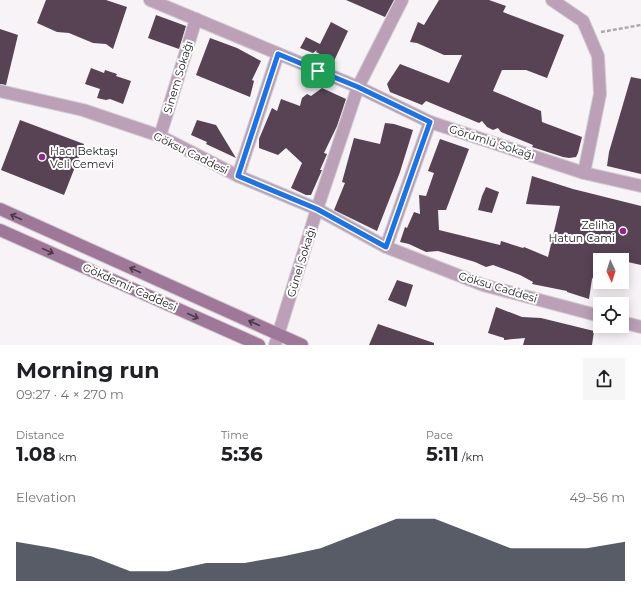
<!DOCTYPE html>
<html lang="en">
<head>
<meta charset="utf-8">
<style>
	:root { --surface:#fff; --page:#f6f6f6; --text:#202124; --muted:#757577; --accent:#111827 }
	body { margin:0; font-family:Montserrat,sans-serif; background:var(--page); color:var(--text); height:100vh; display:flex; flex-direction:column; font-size:15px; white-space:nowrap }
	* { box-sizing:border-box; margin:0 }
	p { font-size:13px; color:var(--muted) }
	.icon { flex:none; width:22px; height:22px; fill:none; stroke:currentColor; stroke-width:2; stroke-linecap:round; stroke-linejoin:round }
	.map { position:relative; height:345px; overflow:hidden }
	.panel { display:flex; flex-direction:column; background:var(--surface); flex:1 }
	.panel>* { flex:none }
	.needle { width:26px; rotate:176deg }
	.buttons { position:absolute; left:593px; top:253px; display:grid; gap:8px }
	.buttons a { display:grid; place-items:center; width:36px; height:36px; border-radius:0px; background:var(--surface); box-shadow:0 2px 10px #0003; font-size:20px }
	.pin { position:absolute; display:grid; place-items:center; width:34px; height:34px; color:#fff; margin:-17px; border-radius:8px; box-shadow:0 2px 6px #0006 }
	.round { display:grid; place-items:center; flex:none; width:42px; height:42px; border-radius:0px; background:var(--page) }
	.summary { display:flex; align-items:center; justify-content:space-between; height:68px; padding:0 16px }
	h1 { font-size:22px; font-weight:700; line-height:30px }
	.stats { display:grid; grid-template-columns:repeat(3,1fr); gap:6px; height:68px; padding:4px 16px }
	.stats div { display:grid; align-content:center }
	.stats b { font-size:20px; font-weight:700 }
	.stats small { font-size:11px; font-weight:400 }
	.stats p { font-size:11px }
	.chart { height:112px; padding:8px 16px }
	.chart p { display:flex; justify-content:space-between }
	.chart svg { width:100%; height:72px; margin-top:4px; fill:var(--accent); opacity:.7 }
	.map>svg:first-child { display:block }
</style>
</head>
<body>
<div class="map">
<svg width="641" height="345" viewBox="0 0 641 345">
	<rect width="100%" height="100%" fill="#f7f3f6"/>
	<g fill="#584355">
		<path d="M46,0H106L127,7L113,49L106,44L93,43L69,33L57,32L37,23Z"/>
		<path d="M346,0H394L385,17Z"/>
		<path d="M439,0H489L506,6L503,12L564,35L547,78L526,70H502L493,91L541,111L542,122L582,137L578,153L576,157L569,158L563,157L532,147L533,145L501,132L498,128L493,130L487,127L482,121L479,123L426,101L422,105L390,92L387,84L400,64L449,83L462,55H444L417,43L410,42L418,22L424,25Z"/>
		<path d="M156,15L186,26L179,49L148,38Z"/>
		<path d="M331,22L348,31L334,61L316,52L317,50L313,53L300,48L306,37L320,44Z"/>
		<path d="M0,29L18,35L6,85L0,84Z"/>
		<path d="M210,38L237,48L261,61L252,80L254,81L250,97L196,75Z"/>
		<path d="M91,68L104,73L105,70L117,74L116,76L131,81L123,104L110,99L106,100L97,98L100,89L85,84Z"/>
		<path d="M631,77L641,79V174L607,166L609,152Z"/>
		<path d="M322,88L346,99L337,126L324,153L327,154L320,170H322L311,195H306L291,188L302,163L286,148L278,155L259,148V139L272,108L277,111L281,99L300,106L302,98L307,94L311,96Z"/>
		<path d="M20,120L84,144L64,195L1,170Z"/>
		<path d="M197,120L216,125L236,158L206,144L207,142L191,135Z"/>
		<path d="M385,123L394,124L413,130L400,172L377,231L334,210L345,183L342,182L354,138L380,144Z"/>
		<path d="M440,139L469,149L446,210H438L439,230L500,245L501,241L523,248L524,247L548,257L560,206L526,204L532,176L573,189L641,206V265L601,256L600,266L592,279L589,299L567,292V291L532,284L533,282L520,275L493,265L486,267L475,262L438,251L426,252L409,244L400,242L405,227L407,228L414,212L420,214L419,195L426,196L434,173L428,171Z"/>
		<path d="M486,187L499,192L492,213L478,210L482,196Z"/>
		<path d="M397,280L413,285L406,307L388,300Z"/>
		<path d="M496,307L522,317L541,318L594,331L592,345H523L525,338L504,340V338L488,333Z"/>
		<path d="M378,324L434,343V345H369Z"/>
	</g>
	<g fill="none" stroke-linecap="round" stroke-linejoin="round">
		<defs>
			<g id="street">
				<path d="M150,0L358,87L430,122L584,173L641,186"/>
				<path d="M552,0L583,21L598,56L600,94L584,173"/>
				<path d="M0,91L83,110L160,136L238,176L317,209L386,247L483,285L600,316"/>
				<path d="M160,136L196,19"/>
				<path d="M238,176L278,54"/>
				<path d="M386,247L430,122"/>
				<path d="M622,322L641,327"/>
				<path d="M275,345L317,209L358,87L402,0"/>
			</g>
			<g id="secondary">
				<path d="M0,209L302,345"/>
				<path d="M0,230L259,345"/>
			</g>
		</defs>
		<use href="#street" stroke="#d1ced0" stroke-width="14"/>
		<use href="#secondary" stroke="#d1ced0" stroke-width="14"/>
		<path stroke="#adaaac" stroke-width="2.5" stroke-dasharray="4 2" stroke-linecap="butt" d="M601,32L641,25"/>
		<use href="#street" stroke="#bba0b7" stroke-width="12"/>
		<use href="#secondary" stroke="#9e7799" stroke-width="12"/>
	</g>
	<defs><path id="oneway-shaft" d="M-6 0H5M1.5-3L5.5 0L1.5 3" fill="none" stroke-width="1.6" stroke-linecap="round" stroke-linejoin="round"/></defs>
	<g stroke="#493c47">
		<use href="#oneway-shaft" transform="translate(16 217) rotate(-156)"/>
		<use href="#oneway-shaft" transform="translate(48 251) rotate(24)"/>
		<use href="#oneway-shaft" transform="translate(135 270) rotate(-156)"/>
		<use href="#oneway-shaft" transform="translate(193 316) rotate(24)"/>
		<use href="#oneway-shaft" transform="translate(254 323) rotate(-156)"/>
	</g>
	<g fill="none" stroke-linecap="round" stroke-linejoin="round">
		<defs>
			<path id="route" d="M278,54L358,87L430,122L386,247L317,209L238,176Z"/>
		</defs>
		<use href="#route" stroke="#fff" stroke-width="8"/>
		<use href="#route" stroke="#1a73e8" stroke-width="5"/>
	</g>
	<g fill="#92278a" stroke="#fff" stroke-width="1.5">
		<circle cx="42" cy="157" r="4"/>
		<circle cx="623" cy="231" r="4"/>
	</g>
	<g text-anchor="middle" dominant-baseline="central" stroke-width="4" stroke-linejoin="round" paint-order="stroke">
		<g font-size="11" fill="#242324" stroke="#fff">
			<text transform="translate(178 77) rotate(-73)">Sinem Sokağı</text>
			<text transform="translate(492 142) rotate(18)">Görümlü Sokağı</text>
			<text transform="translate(191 153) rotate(26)">Göksu Caddesi</text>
			<text transform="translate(301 262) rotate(-73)">Günel Sokağı</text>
			<text transform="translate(130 287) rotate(24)">Gökdemir Caddesi</text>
			<text transform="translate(498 287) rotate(17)">Göksu Caddesi</text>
		</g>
		<g font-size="11" fill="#242324" stroke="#fff" text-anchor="start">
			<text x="50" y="151">Hacı Bektaşı<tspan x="50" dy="13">Veli Cemevi</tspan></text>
			<text x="615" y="225" text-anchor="end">Zeliha<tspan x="615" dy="13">Hatun Cami</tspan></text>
		</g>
	</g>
</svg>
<div class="buttons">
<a><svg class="needle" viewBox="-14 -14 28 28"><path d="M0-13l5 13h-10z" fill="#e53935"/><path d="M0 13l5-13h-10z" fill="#757577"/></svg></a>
<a><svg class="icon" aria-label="locate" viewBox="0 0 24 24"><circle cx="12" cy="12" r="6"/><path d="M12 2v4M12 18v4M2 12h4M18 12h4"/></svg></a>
</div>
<div class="pin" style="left:318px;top:71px;background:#1e9e55"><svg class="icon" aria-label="arrive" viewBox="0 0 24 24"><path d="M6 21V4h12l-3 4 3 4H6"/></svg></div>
</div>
<section class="panel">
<div class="summary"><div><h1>Morning run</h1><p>09:27 · 4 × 270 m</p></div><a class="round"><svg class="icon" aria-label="share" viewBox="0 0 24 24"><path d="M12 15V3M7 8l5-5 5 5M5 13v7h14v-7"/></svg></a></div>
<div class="stats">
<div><p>Distance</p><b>1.08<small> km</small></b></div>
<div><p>Time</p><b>5:36</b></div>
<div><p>Pace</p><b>5:11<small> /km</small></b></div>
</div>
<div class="chart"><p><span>Elevation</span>49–56 m</p>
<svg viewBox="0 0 160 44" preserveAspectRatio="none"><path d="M0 44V20L10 24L20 29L30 38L40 38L50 33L60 33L70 29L80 24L90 15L100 6L110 6L120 15L130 24L140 24L150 24L160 20V44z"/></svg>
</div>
</section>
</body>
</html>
